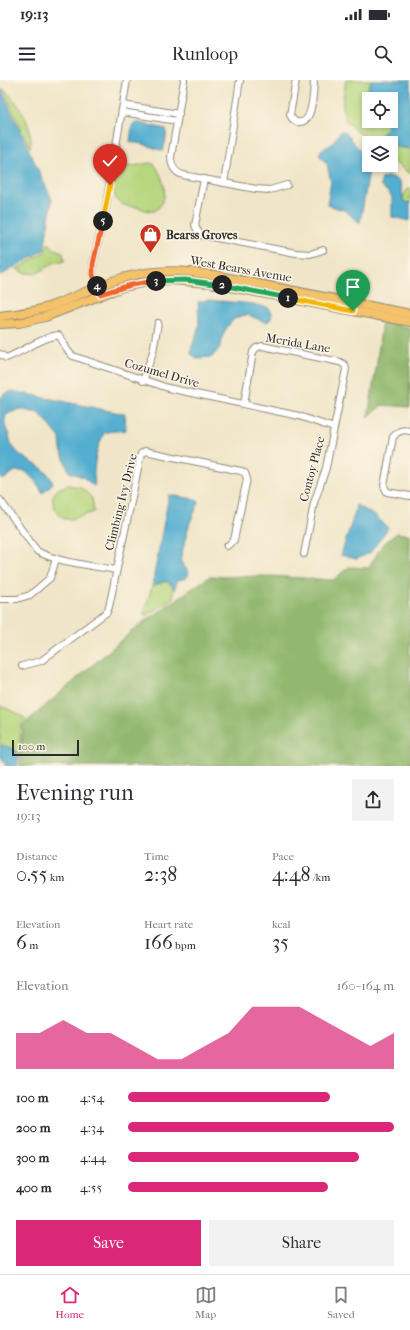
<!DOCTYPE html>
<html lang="en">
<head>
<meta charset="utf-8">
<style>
	:root { --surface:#fff; --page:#f2f2f3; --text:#2b2b33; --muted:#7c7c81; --line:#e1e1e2; --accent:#db2777 }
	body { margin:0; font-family:"IM FELL French Canon",serif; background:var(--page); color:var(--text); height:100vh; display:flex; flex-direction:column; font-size:15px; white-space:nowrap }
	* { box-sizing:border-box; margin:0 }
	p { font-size:13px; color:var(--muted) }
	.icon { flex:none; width:22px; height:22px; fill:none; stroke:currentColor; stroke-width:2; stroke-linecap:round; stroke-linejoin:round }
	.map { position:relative; height:686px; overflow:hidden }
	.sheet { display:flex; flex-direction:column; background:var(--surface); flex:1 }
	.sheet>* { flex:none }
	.buttons { position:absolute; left:362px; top:12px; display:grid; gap:8px }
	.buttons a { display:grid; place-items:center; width:36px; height:36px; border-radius:0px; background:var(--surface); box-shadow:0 2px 6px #0003; font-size:20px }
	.scale { position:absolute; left:12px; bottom:10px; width:67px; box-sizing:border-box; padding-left:4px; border:2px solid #2b2b2b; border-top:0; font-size:11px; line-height:14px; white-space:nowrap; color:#2b2b2b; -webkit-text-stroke:3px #fcf5e5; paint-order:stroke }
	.pin { position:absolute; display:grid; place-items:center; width:34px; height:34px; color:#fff; margin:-41px -17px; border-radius:50% 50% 50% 0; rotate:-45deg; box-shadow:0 0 4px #0007 }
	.pin .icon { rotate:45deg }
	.km { position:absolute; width:20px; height:20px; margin:-10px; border-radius:50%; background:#222; color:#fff; font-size:11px; line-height:20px; text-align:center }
	.round { display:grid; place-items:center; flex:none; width:42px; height:42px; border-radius:0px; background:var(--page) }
	.headline { display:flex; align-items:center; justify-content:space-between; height:68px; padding:0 16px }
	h1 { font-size:22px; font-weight:600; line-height:30px }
	.figures { display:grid; grid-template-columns:repeat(3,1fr); gap:6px; height:68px; padding:4px 16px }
	.figures div { display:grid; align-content:center }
	.figures b { font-size:20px; font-weight:600 }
	.figures small { font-size:11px; font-weight:400 }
	.figures p { font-size:11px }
	.chart { height:112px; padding:8px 16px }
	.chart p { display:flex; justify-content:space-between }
	.chart svg { width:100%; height:72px; margin-top:4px; fill:var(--accent); opacity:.7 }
	.action { display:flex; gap:8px; margin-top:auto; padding:8px 16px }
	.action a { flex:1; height:46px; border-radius:0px; background:var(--accent); color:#fff; font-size:16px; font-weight:600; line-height:46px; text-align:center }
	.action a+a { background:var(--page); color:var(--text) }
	ul { padding:0 16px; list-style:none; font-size:13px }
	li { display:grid; grid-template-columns:64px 48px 1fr; align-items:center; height:30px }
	li i { height:10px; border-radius:5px; background:var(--accent) }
	.status { display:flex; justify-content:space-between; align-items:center; height:28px; padding:0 20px; background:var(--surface); direction:ltr }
	.status svg { height:11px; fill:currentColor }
	header { display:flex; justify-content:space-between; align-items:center; height:52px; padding:0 16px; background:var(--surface); font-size:18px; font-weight:600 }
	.tab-bar { display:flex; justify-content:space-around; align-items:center; height:56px; border-top:1px solid var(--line); background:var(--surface); font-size:11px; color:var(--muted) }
	.tab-bar a { display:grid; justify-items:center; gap:2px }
	.tab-bar .on { color:var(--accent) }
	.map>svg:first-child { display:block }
</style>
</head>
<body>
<div class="status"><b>19:13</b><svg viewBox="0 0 49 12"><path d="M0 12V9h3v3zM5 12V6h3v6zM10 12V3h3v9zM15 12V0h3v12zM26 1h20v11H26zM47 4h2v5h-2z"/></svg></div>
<header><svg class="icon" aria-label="menu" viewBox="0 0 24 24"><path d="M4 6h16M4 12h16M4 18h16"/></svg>Runloop<svg class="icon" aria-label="search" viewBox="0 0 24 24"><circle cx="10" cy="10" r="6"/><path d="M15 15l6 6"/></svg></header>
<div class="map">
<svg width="410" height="686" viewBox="0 0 410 686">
	<rect width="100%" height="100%" fill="#fcf5e5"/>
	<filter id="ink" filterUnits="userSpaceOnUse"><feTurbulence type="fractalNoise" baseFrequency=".025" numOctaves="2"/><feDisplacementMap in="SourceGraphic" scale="8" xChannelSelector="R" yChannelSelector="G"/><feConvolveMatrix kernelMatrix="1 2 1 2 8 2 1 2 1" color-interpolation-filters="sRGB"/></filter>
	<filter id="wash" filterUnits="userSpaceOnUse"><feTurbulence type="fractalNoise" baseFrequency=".012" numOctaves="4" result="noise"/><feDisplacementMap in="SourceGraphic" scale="16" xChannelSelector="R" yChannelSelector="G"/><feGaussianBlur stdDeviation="0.9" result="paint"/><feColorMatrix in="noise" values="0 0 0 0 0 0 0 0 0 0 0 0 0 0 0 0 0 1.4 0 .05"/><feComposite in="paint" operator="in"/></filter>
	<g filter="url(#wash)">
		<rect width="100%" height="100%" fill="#f0e5c8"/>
		<g fill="#b7d77f" stroke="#718155">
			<path d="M346,0H371L368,10L369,41H386L389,45L382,56L391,63H372C365,56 356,52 350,45C338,33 344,15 346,0Z"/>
			<path d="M3,9C18,20 35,49 30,68Z"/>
			<path d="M391,63L396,67L410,69V94L391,80Z"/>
			<path d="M120,79L126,81L129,87C134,85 135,86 140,85C146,84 147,82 154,84C164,98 171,118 155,131C148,132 144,129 137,127C132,126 127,127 122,124C107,116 114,91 120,79Z"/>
			<path d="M410,108V123H404C402,116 405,112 410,108Z"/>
			<path d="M48,163L55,169L62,172L65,180L62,182H55L36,194L25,193L17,189L45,172Z"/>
			<path d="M67,405L81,407L92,418L94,432L71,439H64C56,433 48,420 56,411C59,408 63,407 67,405Z"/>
			<path d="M166,501C174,506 174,510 173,518L147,535L144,534L152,506Z"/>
			<path d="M0,626L15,632L26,639L21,645L19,677L15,670L0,665Z"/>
		</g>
		<g fill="#91b86e" stroke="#5e724c">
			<path d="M382,241L410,248V327L382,325L368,337L377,282Z"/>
			<path d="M397,453L410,455V686H20L23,645L138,546L209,497L270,496L333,500L349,487L369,488L382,465Z"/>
		</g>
		<g fill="#52aed0" stroke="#3e6c7e">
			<path d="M371,0H410V69L396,67L382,56L381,55L388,45L386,41H391V19H369L368,10Z"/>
			<path d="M0,7L52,120L44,170L0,196Z"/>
			<path d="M135,42L166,49V59L163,71L143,64L130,62L132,46Z"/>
			<path d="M341,51L345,52L368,80L370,85L360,143L344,130L327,125L331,102L327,84L319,75L321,70L331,65Z"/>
			<path d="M385,97H392L400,102L404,122L410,123V141L392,137V117L387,111L380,106L382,98Z"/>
			<path d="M208,220L253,224L269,228L272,233L271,239L267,242C260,241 251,235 246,235C234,236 227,245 223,255C222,259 222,264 220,267C218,271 214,274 212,277L197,278L192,275L191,270L199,247L198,222Z"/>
			<path d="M12,311L125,334L126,350C118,352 111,350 104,353C98,365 95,377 94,391C93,396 96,401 94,406L83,397L69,392L61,370L60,358L44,338L38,333L19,329L6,335C4,343 5,346 8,353C10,357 10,362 12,365C21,383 47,383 53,403L43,413L36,402L25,391H15L3,400L0,397V319L4,314Z"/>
			<path d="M169,415L195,419L199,422L189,445L180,480L187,490L189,495L186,498L178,500L174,510L171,504L166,501L152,506Z"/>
			<path d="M356,425L377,437L388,448L370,473L356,479L341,475L355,432Z"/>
			<path d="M0,665C12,667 22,671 17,686H4L6,684L0,676Z"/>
		</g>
	</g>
	<g filter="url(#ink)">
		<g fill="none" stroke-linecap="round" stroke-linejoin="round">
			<defs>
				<g id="minor">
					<path d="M184,0L171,77C171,86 174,92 183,95L256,109L270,110L287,105"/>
					<path d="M296,0L290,35C292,39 295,43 300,42C313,42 313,13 314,3L313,0"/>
					<path d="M123,25L179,34"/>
					<path d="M122,32L177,41"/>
					<path d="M204,99L195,145L197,150L201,155L296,173L310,174L323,170"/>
					<path d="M224,103L240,0"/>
					<path d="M98,210L93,195V184L105,132L127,0"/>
					<path d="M0,274L6,278C24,271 40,258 58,255C66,262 64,270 73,276L168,308L299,336L334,348"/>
					<path d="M143,301L153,272L158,243"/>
					<path d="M244,324L253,272L256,268L262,266L340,282L345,285L346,289L326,388L314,423L304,474"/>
					<path d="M410,351C402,349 398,351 393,357L384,406L387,412L410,416"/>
					<path d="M0,420L37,471C55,482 95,486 116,490"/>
					<path d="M0,519H17L30,515L50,498L56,479"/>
					<path d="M22,586L41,581L107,532L109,527L141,374L145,371L241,391L245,393L247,399L234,460L227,466"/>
				</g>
				<g id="major">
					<path d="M0,236C17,234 35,232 51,226C77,217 100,203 126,197C155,189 185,190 214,195L410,234"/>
					<path d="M0,244L19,243L45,237L122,207L151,201L171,200L210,203L410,242"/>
				</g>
			</defs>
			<use href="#minor" stroke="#8e887a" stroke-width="8"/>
			<use href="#major" stroke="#8e887a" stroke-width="10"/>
			<use href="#minor" stroke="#fff" stroke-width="6"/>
			<use href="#major" stroke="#f3c26a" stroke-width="8"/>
		</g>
	</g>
	<g fill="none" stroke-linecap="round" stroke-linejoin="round" filter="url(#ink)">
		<defs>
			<path id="split-1" d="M288,218L353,231"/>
			<path id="split-2" d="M222,205L288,218"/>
			<path id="split-3" d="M156,201L185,200L222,205"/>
			<path id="split-4" d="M97,206L100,214L131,205L156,201"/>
			<path id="split-5" d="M97,206L93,195V184L103,141"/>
			<path id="split-6" d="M103,141L110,105"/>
		</defs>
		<use href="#split-1" stroke="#fff" stroke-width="8"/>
		<use href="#split-2" stroke="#fff" stroke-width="8"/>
		<use href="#split-3" stroke="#fff" stroke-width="8"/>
		<use href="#split-4" stroke="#fff" stroke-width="8"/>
		<use href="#split-5" stroke="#fff" stroke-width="8"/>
		<use href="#split-6" stroke="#fff" stroke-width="8"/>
		<use href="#split-1" stroke="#f5b400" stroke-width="5"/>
		<use href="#split-2" stroke="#22a559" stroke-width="5"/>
		<use href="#split-3" stroke="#22a559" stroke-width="5"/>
		<use href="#split-4" stroke="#f0652b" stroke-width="5"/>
		<use href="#split-5" stroke="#f0652b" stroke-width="5"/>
		<use href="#split-6" stroke="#f5b400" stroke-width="5"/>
	</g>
	<defs>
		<symbol id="shop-pin" viewBox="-11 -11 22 30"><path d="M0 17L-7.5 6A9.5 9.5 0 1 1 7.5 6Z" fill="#c8321e" stroke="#fcf5e5"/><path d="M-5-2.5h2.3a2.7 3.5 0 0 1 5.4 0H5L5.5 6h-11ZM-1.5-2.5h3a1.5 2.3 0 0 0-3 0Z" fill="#fff"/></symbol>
	</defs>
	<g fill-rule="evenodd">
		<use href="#shop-pin" x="138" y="142" width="25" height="34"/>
	</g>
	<g text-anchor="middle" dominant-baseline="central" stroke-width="3" stroke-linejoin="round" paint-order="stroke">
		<g font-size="12" font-weight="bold" fill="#2b2b2b" stroke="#fcf5e5" text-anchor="start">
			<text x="166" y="155">Bearss Groves</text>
		</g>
		<g font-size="12" fill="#2b2b2b" stroke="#fcf5e5">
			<text transform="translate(241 189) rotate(10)">West Bearss Avenue</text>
			<text transform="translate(298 263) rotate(10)">Merida Lane</text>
			<text transform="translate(162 293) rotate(16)">Cozumel Drive</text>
			<text transform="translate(312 389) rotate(-75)">Contoy Place</text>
			<text transform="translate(121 422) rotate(-76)">Climbing Ivy Drive</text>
		</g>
	</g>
</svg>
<div class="buttons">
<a><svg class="icon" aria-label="locate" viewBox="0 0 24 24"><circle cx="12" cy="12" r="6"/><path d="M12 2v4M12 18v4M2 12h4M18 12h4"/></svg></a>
<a><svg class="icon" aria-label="layers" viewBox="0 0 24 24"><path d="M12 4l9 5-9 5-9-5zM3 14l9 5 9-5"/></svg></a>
</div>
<div class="scale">100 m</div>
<div class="pin" style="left:353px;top:231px;background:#1e9e55"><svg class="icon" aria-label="arrive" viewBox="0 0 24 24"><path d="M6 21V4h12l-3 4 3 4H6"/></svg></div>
<div class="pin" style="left:110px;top:105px;background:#d93025"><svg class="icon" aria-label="check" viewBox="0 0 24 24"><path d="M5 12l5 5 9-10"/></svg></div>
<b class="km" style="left:288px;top:218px">1</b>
<b class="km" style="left:222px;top:205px">2</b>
<b class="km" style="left:156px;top:201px">3</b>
<b class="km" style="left:97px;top:206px">4</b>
<b class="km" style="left:103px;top:141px">5</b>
</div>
<section class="sheet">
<div class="headline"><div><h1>Evening run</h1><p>19:13</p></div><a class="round"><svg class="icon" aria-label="share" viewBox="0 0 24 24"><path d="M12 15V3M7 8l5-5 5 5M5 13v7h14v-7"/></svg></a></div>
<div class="figures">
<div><p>Distance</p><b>0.55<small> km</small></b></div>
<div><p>Time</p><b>2:38</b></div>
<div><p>Pace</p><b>4:48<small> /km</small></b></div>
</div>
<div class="figures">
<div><p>Elevation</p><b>6<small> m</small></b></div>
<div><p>Heart rate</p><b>166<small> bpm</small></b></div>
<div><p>kcal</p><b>35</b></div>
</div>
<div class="chart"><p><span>Elevation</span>160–164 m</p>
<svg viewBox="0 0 160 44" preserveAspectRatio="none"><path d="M0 44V22L10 22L20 14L30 22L40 22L50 30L60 38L70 38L80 30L90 22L100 6L110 6L120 6L130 14L140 22L150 30L160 22V44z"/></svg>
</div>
<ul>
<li><b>100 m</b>4:54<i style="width:76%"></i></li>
<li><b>200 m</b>4:34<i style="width:100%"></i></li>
<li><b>300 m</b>4:44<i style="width:87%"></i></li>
<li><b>400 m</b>4:55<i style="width:75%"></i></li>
</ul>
<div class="action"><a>Save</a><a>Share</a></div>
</section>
<nav class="tab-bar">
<a class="on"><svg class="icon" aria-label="home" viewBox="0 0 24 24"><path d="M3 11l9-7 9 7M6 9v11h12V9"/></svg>Home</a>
<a><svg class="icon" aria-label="map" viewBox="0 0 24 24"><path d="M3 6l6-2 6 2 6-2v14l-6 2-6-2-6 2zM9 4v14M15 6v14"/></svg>Map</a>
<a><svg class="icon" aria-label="saved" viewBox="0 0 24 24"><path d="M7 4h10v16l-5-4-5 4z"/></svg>Saved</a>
</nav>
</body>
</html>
